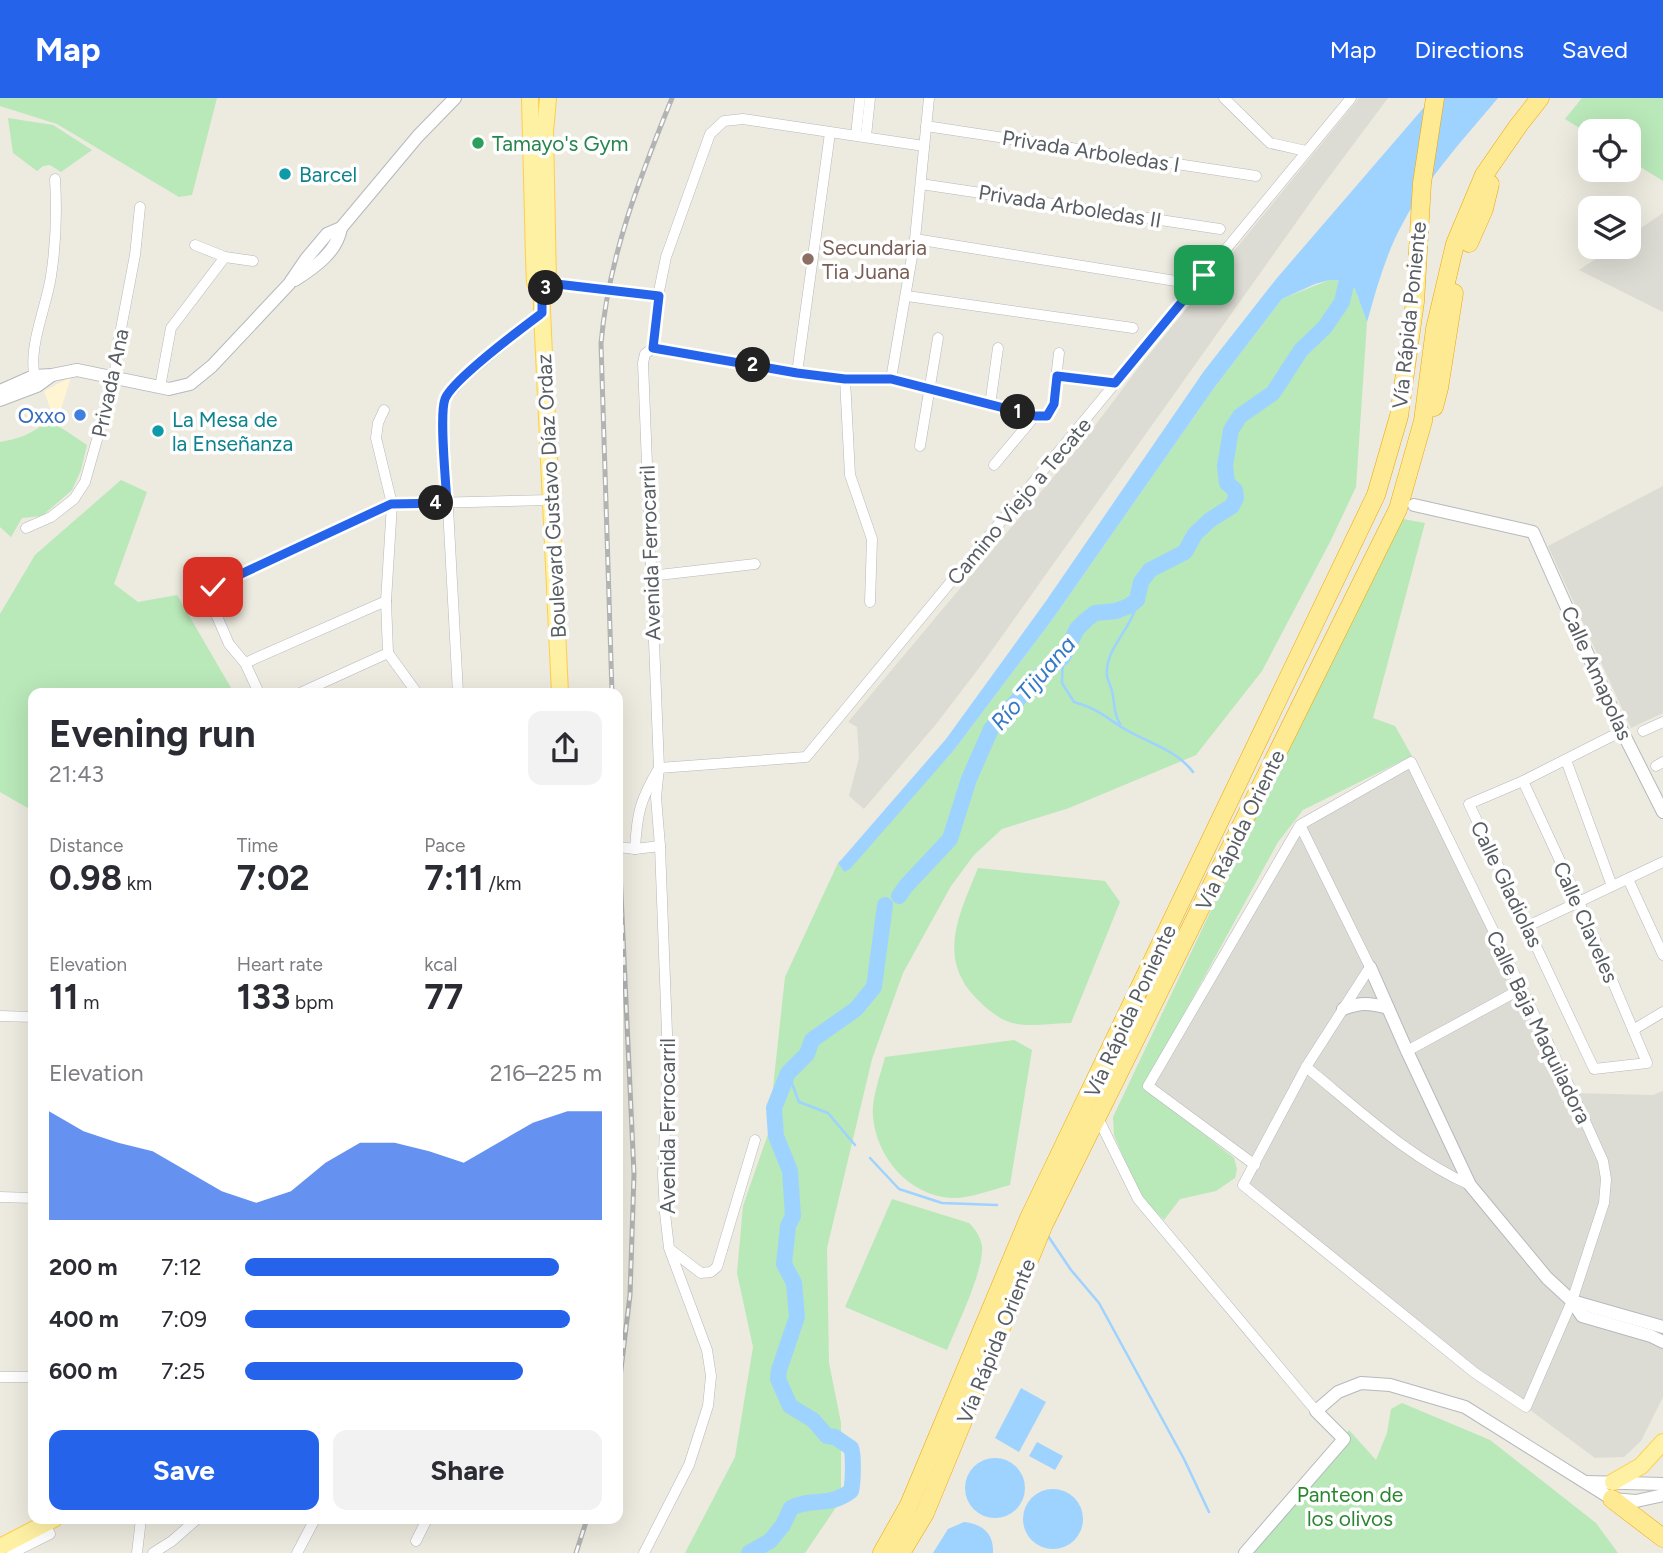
<!DOCTYPE html>
<html lang="en">
<head>
<meta charset="utf-8">
<style>
	:root { --surface:#fff; --page:#f2f2f3; --text:#2b2b33; --muted:#7c7c81; --accent:#2563eb }
	body { margin:0; font-family:Figtree,sans-serif; background:var(--page); color:var(--text); height:100vh; display:flex; flex-direction:column; font-size:26px; white-space:nowrap }
	* { box-sizing:border-box; margin:0 }
	p { font-size:23px; color:var(--muted) }
	.icon { flex:none; width:38px; height:38px; fill:none; stroke:currentColor; stroke-width:2; stroke-linecap:round; stroke-linejoin:round }
	.map { position:relative; flex:1; overflow:hidden }
	.details { position:absolute; left:28px; top:590px; width:595px; height:836px; display:flex; flex-direction:column; background:var(--surface); border-radius:14px; box-shadow:0 7px 28px #0002 }
	.details>* { flex:none }
	.tools { position:absolute; left:1578px; top:21px; display:grid; gap:14px }
	.tools a { display:grid; place-items:center; width:63px; height:63px; border-radius:14px; background:var(--surface); box-shadow:0 7px 28px #0002; font-size:35px }
	.pin { position:absolute; display:grid; place-items:center; width:60px; height:60px; color:#fff; margin:-30px; border-radius:14px; box-shadow:0 4px 10px #0006 }
	.km { position:absolute; width:35px; height:35px; margin:-18px; border-radius:50%; background:#222; color:#fff; font-size:19px; line-height:35px; text-align:center }
	.round { display:grid; place-items:center; flex:none; width:74px; height:74px; border-radius:14px; background:var(--page) }
	.head { display:flex; align-items:center; justify-content:space-between; height:119px; padding:0 21px }
	h1 { font-size:38px; font-weight:700; line-height:52px }
	.metrics { display:grid; grid-template-columns:repeat(3,1fr); gap:10px; height:119px; padding:7px 21px }
	.metrics div { display:grid; align-content:center }
	.metrics b { font-size:35px; font-weight:700 }
	.metrics small { font-size:19px; font-weight:400 }
	.metrics p { font-size:19px }
	.chart { height:196px; padding:14px 21px }
	.chart p { display:flex; justify-content:space-between }
	.chart svg { width:100%; height:126px; margin-top:7px; fill:var(--accent); opacity:.7 }
	.action { display:flex; gap:14px; margin-top:auto; padding:14px 21px }
	.action a { flex:1; height:80px; border-radius:14px; background:var(--accent); color:#fff; font-size:28px; font-weight:700; line-height:80px; text-align:center }
	.action a+a { background:var(--page); color:var(--text) }
	ul { padding:0 21px; list-style:none; font-size:23px }
	li { display:grid; grid-template-columns:112px 84px 1fr; align-items:center; height:52px }
	li i { height:18px; border-radius:9px; background:var(--accent) }
	header { display:flex; align-items:center; gap:42px; box-sizing:border-box; height:98px; padding:0 35px; background:var(--accent); color:#fff }
	header strong { font-size:33px }
	nav { display:flex; gap:38px; margin-inline-start:auto; font-size:24px }
	.map>svg:first-child { display:block }
</style>
</head>
<body>
<header>
<strong>Map</strong>
<nav><a>Map</a><a>Directions</a><a>Saved</a></nav>
</header>
<div class="map">
<svg width="1663" height="1455" viewBox="0 0 1663 1455">
	<rect width="100%" height="100%" fill="#edeadf"/>
	<path fill="#fff5d3" d="M71,279L56,327L44,293Z"/>
	<g fill="#dddcd4">
		<path d="M1359,0H1388L1320,91L985,562L937,625L864,711L849,698L859,660L857,629L848,624L1082,345L1139,269Z"/>
		<path d="M1663,115V214L1579,172L1614,149H1629V138Z"/>
		<path d="M1663,388V615L1631,630L1548,448Z"/>
		<path d="M1411,664L1573,995L1653,997L1663,993V1299L1641,1343L1624,1359L1595,1360L1526,1309L1243,1087L1255,1067L1148,988L1300,727Z"/>
	</g>
	<g fill="#b9e8b9">
		<path d="M0,0H217L192,97L179,99L57,26L0,8Z"/>
		<path d="M1582,0H1663V83L1629,62V33H1591V37L1565,21Z"/>
		<path d="M8,20L53,27L92,52L61,74L50,67L43,68L37,73L13,55Z"/>
		<path d="M1329,182L1346,183L1355,191L1367,224L1356,389L1330,444L1262,573L1196,657L1069,710L1002,731L974,757L951,788L903,875L872,961L827,1150L829,1265L841,1325V1402L805,1455H685L735,1359L753,1249L737,1175L743,1108L768,1036L785,879L838,765L844,774L954,652L1052,522L1214,290L1282,201Z"/>
		<path d="M50,314L57,327L87,347L81,372L72,392L42,418L22,420L11,439L0,429V344C16,341 27,338 41,328L39,320Z"/>
		<path d="M121,382L147,394L114,486L138,504L177,497L234,595H33V713L0,694V516L35,457Z"/>
		<path d="M1397,420L1425,425L1373,620L1395,628L1412,658L1303,712L1278,744L1144,989L1234,1060L1237,1071L1235,1080L1216,1093L1180,1101L1164,1122L1140,1099L1114,1037L1113,1019Z"/>
		<path d="M978,770L1105,783L1120,804L1071,925C1054,925 1034,929 1017,926C1000,923 988,912 976,900C936,859 960,815 978,770Z"/>
		<path d="M1014,942L1032,952L1010,1087C994,1091 968,1101 952,1100C909,1098 876,1059 873,1018C871,1002 881,975 885,959Z"/>
		<path d="M892,1101L969,1125C976,1132 980,1138 982,1148C984,1172 957,1228 947,1252L845,1209Z"/>
		<path d="M1402,1305L1490,1342L1596,1425L1618,1455H1245L1343,1341L1349,1332L1376,1362L1387,1335L1391,1311Z"/>
	</g>
	<g fill="#9ed3ff">
		<path d="M1432,0H1498C1467,37 1427,81 1404,123C1386,155 1377,189 1367,224L1355,191L1346,183L1329,182L1315,186L1282,201L1214,290L1052,522L954,652L850,771L844,774L838,765L842,761L946,641L1046,503L1204,273L1277,180Z"/>
		<path d="M1021,1290L1046,1304L1019,1354L995,1340Z"/>
		<path d="M1037,1344L1063,1358L1055,1372L1029,1358Z"/>
		<circle cx="995" cy="1390" r="30"/>
		<circle cx="1053" cy="1421" r="30"/>
		<path d="M964,1424C983,1426 994,1436 993,1455H933L948,1431Z"/>
	</g>
	<g fill="none" stroke-linecap="round" stroke-linejoin="round">
		<g stroke="#9ed3ff" stroke-width="2.5">
			<path d="M1063,559L1062,585L1074,604C1096,610 1104,618 1123,630C1146,644 1177,652 1193,674"/>
			<path d="M1120,626C1113,615 1115,605 1112,593C1111,588 1108,584 1107,578C1104,550 1134,530 1137,502"/>
			<path d="M788,975L799,1004L828,1015L855,1047"/>
			<path d="M870,1060L899,1091L942,1105L997,1107"/>
			<path d="M1048,1138L1071,1172L1099,1205L1184,1361L1209,1414"/>
		</g>
		<g stroke="#9ed3ff" stroke-width="16">
			<path d="M899,798L906,788L950,741L969,681L991,631L1041,577L1063,559L1077,531L1086,522L1095,515L1116,513L1129,508L1137,502L1141,484L1150,472L1185,454L1195,436L1210,422L1232,408L1236,400L1235,392L1227,385L1225,368L1231,332L1240,318L1273,295L1301,252L1325,229L1342,204L1351,164"/>
			<path d="M749,1455L770,1443L783,1427L791,1410C812,1399 829,1410 851,1393C853,1385 854,1357 851,1350L835,1339L827,1338L813,1322L790,1308L778,1281L779,1272L797,1219L794,1185L784,1166L788,1128L793,1118L790,1073L776,1038L774,1010L788,975L807,956L812,942L856,911L874,889L885,807"/>
		</g>
		<defs>
			<g id="minor">
				<path d="M1224,0L1270,45L1306,53"/>
				<path d="M926,28L1256,78"/>
				<path d="M856,37L860,0"/>
				<path d="M866,38L870,0"/>
				<path d="M921,86L1220,131"/>
				<path d="M915,141L1182,184"/>
				<path d="M195,147L225,159L253,163"/>
				<path d="M543,185L658,198"/>
				<path d="M907,198L1133,230"/>
				<path d="M653,250L797,275L845,281H891L1035,318H1047L1053,306L1059,255"/>
				<path d="M653,250L658,198L666,159L710,36L724,23L743,21L924,48"/>
				<path d="M797,275L830,35"/>
				<path d="M1057,278L1115,285"/>
				<path d="M845,281L850,377L872,441L870,504"/>
				<path d="M891,281L915,141L929,0"/>
				<path d="M36,285C26,251 46,212 51,178C56,146 57,114 55,81"/>
				<path d="M160,289L171,230L225,159"/>
				<path d="M990,307L998,250"/>
				<path d="M384,312L378,325L376,340L392,406L386,503L388,555L417,595"/>
				<path d="M920,348L938,240"/>
				<path d="M994,367L1035,318"/>
				<path d="M26,430L51,419L74,401L85,384L115,278L116,257L135,157L140,109"/>
				<path d="M650,478L755,466"/>
				<path d="M245,565L386,503"/>
				<path d="M259,595L245,565L229,546L209,500L210,494L217,486L392,406L551,402"/>
				<path d="M300,595L388,555"/>
				<path d="M458,595L443,317L445,301L463,280L542,214"/>
				<path d="M1643,633L1663,624"/>
				<path d="M1566,662L1612,788"/>
				<path d="M1656,668L1663,664"/>
				<path d="M1523,683L1579,804L1647,965L1594,971L1469,706L1523,683L1622,633"/>
				<path d="M618,749L635,751L660,748"/>
				<path d="M635,751C637,715 640,702 659,670L806,659L1351,0"/>
				<path d="M1628,781L1663,857"/>
				<path d="M1528,828L1663,764"/>
				<path d="M0,918L33,919"/>
				<path d="M1633,932L1663,914"/>
				<path d="M1407,953L1521,891"/>
				<path d="M1306,969C1358,1011 1409,1060 1470,1087"/>
				<path d="M1098,1020L1138,1101L1316,1313"/>
				<path d="M1255,1067L1148,988L1300,727L1411,664L1573,996L1603,1063L1606,1081L1604,1105L1572,1203L1526,1309L1475,1275L1243,1087L1306,969L1370,869L1300,727"/>
				<path d="M0,1099L33,1100"/>
				<path d="M671,1152L701,1175L711,1174L717,1169L755,1042"/>
				<path d="M0,1279H33"/>
				<path d="M416,1443L427,1421"/>
				<path d="M12,1455L50,1436L45,1427"/>
				<path d="M137,1455L141,1421"/>
				<path d="M153,1455L172,1443L197,1421"/>
				<path d="M297,1455L315,1421"/>
				<path d="M644,1455L689,1367L708,1308L711,1278L707,1252L669,1150L665,1115L663,1077L668,962L660,748L656,699L659,670L643,265L645,256L653,250"/>
			</g>
			<g id="tertiary">
				<path d="M295,182C315,169 337,154 341,130"/>
				<path d="M0,293L34,278L52,277L77,272L169,291L190,286L212,268L289,186L306,161L327,136L341,130L418,38L455,0"/>
				<path d="M0,302L37,288L52,277"/>
				<path d="M1414,407L1533,434L1622,633L1663,714"/>
				<path d="M1370,869L1407,953L1470,1087L1547,1180L1572,1203L1582,1218L1651,1238L1663,1244"/>
				<path d="M1343,911C1361,904 1370,905 1388,910"/>
				<path d="M1572,1203L1663,1229"/>
				<path d="M1586,1384L1663,1386"/>
				<path d="M1245,1455L1344,1341L1316,1313L1338,1294L1361,1285L1390,1287L1465,1309L1612,1401L1636,1403L1663,1397"/>
			</g>
			<g id="primary">
				<path d="M530,0L534,160L535,184L542,201"/>
				<path d="M548,0L545,34L548,185L542,201V214L560,595"/>
				<path d="M1613,1384L1641,1368L1663,1344"/>
				<path d="M0,1449L54,1421"/>
			</g>
			<g id="trunk">
				<path d="M1469,145L1484,111L1490,86"/>
				<path d="M1434,309L1439,290L1454,195"/>
				<path d="M1612,1401L1663,1440"/>
				<path d="M882,1455L909,1407L1029,1120L1376,397L1399,318L1415,204L1422,85L1435,0"/>
				<path d="M901,1455L925,1415L1044,1126L1398,411L1423,323L1435,231L1455,146L1484,77L1518,28L1540,0"/>
			</g>
		</defs>
		<use href="#minor" stroke="#b5b8be" stroke-width="11"/>
		<use href="#tertiary" stroke="#b5b8be" stroke-width="14"/>
		<use href="#primary" stroke="#ffce47" stroke-width="18"/>
		<use href="#trunk" stroke="#eda600" stroke-width="19"/>
		<use href="#minor" stroke="#fff" stroke-width="10"/>
		<use href="#tertiary" stroke="#fff" stroke-width="12"/>
		<use href="#primary" stroke="#fff1a3" stroke-width="16"/>
		<use href="#trunk" stroke="#ffea94" stroke-width="18"/>
		<defs>
			<g id="rail">
				<path d="M612,595L601,246C608,160 640,79 672,0"/>
				<path d="M618,731L634,1076L630,1197L618,1296"/>
				<path d="M576,1455L587,1421"/>
			</g>
		</defs>
		<use href="#rail" stroke="#b2b3b3" stroke-width="5"/>
		<use href="#rail" stroke="#fff" stroke-width="2.5" stroke-dasharray="8" stroke-linecap="butt"/>
	</g>
	<g fill="none" stroke-linecap="round" stroke-linejoin="round">
		<defs>
			<path id="route" d="M213,489L391,406L447,405C446,385 439,317 445,301C452,282 522,230 542,215V201L548,185L659,198L653,250L797,275L845,281H891L1035,318H1047L1054,306L1057,278L1115,285L1204,177"/>
		</defs>
		<use href="#route" stroke="#fff" stroke-width="14"/>
		<use href="#route" stroke="#2563eb" stroke-width="9"/>
	</g>
	<circle fill="#2e9e5b" stroke="#fff" stroke-width="2.5" cx="478" cy="45" r="7"/>
	<g fill="#0f9aa8" stroke="#fff" stroke-width="2.5">
		<circle cx="285" cy="76" r="7"/>
		<circle cx="158" cy="333" r="7"/>
	</g>
	<circle fill="#8d6e63" stroke="#fff" stroke-width="2.5" cx="808" cy="161" r="7"/>
	<circle fill="#3f7fe0" stroke="#fff" stroke-width="2.5" cx="80" cy="317" r="7"/>
	<g text-anchor="middle" dominant-baseline="central" stroke-width="7" stroke-linejoin="round" paint-order="stroke">
		<g font-size="21" fill="#27864d" stroke="#fff" text-anchor="start">
			<text x="492" y="45">Tamayo's Gym</text>
		</g>
		<g font-size="21" fill="#585d62" stroke="#fff">
			<text transform="translate(1091 53) rotate(9)">Privada Arboledas I</text>
			<text transform="translate(1070 108) rotate(9)">Privada Arboledas II</text>
			<text transform="translate(1409 217) rotate(-84)">Vía Rápida Poniente</text>
			<text transform="translate(110 285) rotate(-78)">Privada Ana</text>
			<text transform="translate(551 398) rotate(-93)">Boulevard Gustavo Díaz Ordaz</text>
			<text transform="translate(1019 403) rotate(-50)">Camino Viejo a Tecate</text>
			<text transform="translate(650 455) rotate(-92)">Avenida Ferrocarril</text>
			<text transform="translate(1597 575) rotate(66)">Calle Amapolas</text>
			<text transform="translate(1240 732) rotate(-64)">Vía Rápida Oriente</text>
			<text transform="translate(1507 786) rotate(64)">Calle Gladiolas</text>
			<text transform="translate(1586 824) rotate(66)">Calle Claveles</text>
			<text transform="translate(1130 913) rotate(-65)">Vía Rápida Poniente</text>
			<text transform="translate(1539 929) rotate(64)">Calle Baja Maquiladora</text>
			<text transform="translate(667 1028) rotate(-90)">Avenida Ferrocarril</text>
			<text transform="translate(996 1243) rotate(-68)">Vía Rápida Oriente</text>
		</g>
		<g font-size="21" fill="#0d838f" stroke="#fff" text-anchor="start">
			<text x="299" y="76">Barcel</text>
			<text x="172" y="321">La Mesa de<tspan x="172" dy="24">la Enseñanza</tspan></text>
		</g>
		<g font-size="21" fill="#785e54" stroke="#fff" text-anchor="start">
			<text x="822" y="149">Secundaria<tspan x="822" dy="24">Tia Juana</tspan></text>
		</g>
		<g font-size="21" fill="#366cbe" stroke="#fff" text-anchor="end">
			<text x="66" y="317">Oxxo</text>
		</g>
		<g font-size="21" fill="#2c8631" stroke="#fff">
			<text x="1350" y="1396">Panteon de<tspan x="1350" dy="24">los olivos</tspan></text>
		</g>
		<g font-size="23" font-style="italic" fill="#3378c4" stroke="#fff">
			<text transform="translate(1033 585) rotate(-49)">Río Tijuana</text>
		</g>
	</g>
</svg>
<div class="tools">
<a><svg class="icon" aria-label="locate" viewBox="0 0 24 24"><circle cx="12" cy="12" r="6"/><path d="M12 2v4M12 18v4M2 12h4M18 12h4"/></svg></a>
<a><svg class="icon" aria-label="layers" viewBox="0 0 24 24"><path d="M12 4l9 5-9 5-9-5zM3 14l9 5 9-5"/></svg></a>
</div>
<div class="pin" style="left:1204px;top:177px;background:#1e9e55"><svg class="icon" aria-label="arrive" viewBox="0 0 24 24"><path d="M6 21V4h12l-3 4 3 4H6"/></svg></div>
<div class="pin" style="left:213px;top:489px;background:#d93025"><svg class="icon" aria-label="check" viewBox="0 0 24 24"><path d="M5 12l5 5 9-10"/></svg></div>
<b class="km" style="left:1018px;top:314px">1</b>
<b class="km" style="left:753px;top:267px">2</b>
<b class="km" style="left:546px;top:190px">3</b>
<b class="km" style="left:436px;top:405px">4</b>
<section class="details">
<div class="head"><div><h1>Evening run</h1><p>21:43</p></div><a class="round"><svg class="icon" aria-label="share" viewBox="0 0 24 24"><path d="M12 15V3M7 8l5-5 5 5M5 13v7h14v-7"/></svg></a></div>
<div class="metrics">
<div><p>Distance</p><b>0.98<small> km</small></b></div>
<div><p>Time</p><b>7:02</b></div>
<div><p>Pace</p><b>7:11<small> /km</small></b></div>
</div>
<div class="metrics">
<div><p>Elevation</p><b>11<small> m</small></b></div>
<div><p>Heart rate</p><b>133<small> bpm</small></b></div>
<div><p>kcal</p><b>77</b></div>
</div>
<div class="chart"><p><span>Elevation</span>216–225 m</p>
<svg viewBox="0 0 160 44" preserveAspectRatio="none"><path d="M0 44V6L10 13L20 17L30 20L40 27L50 34L60 38L70 34L80 24L90 17L100 17L110 20L120 24L130 17L140 10L150 6L160 6V44z"/></svg>
</div>
<ul>
<li><b>200 m</b>7:12<i style="width:88%"></i></li>
<li><b>400 m</b>7:09<i style="width:91%"></i></li>
<li><b>600 m</b>7:25<i style="width:78%"></i></li>
</ul>
<div class="action"><a>Save</a><a>Share</a></div>
</section>
</div>
</body>
</html>
